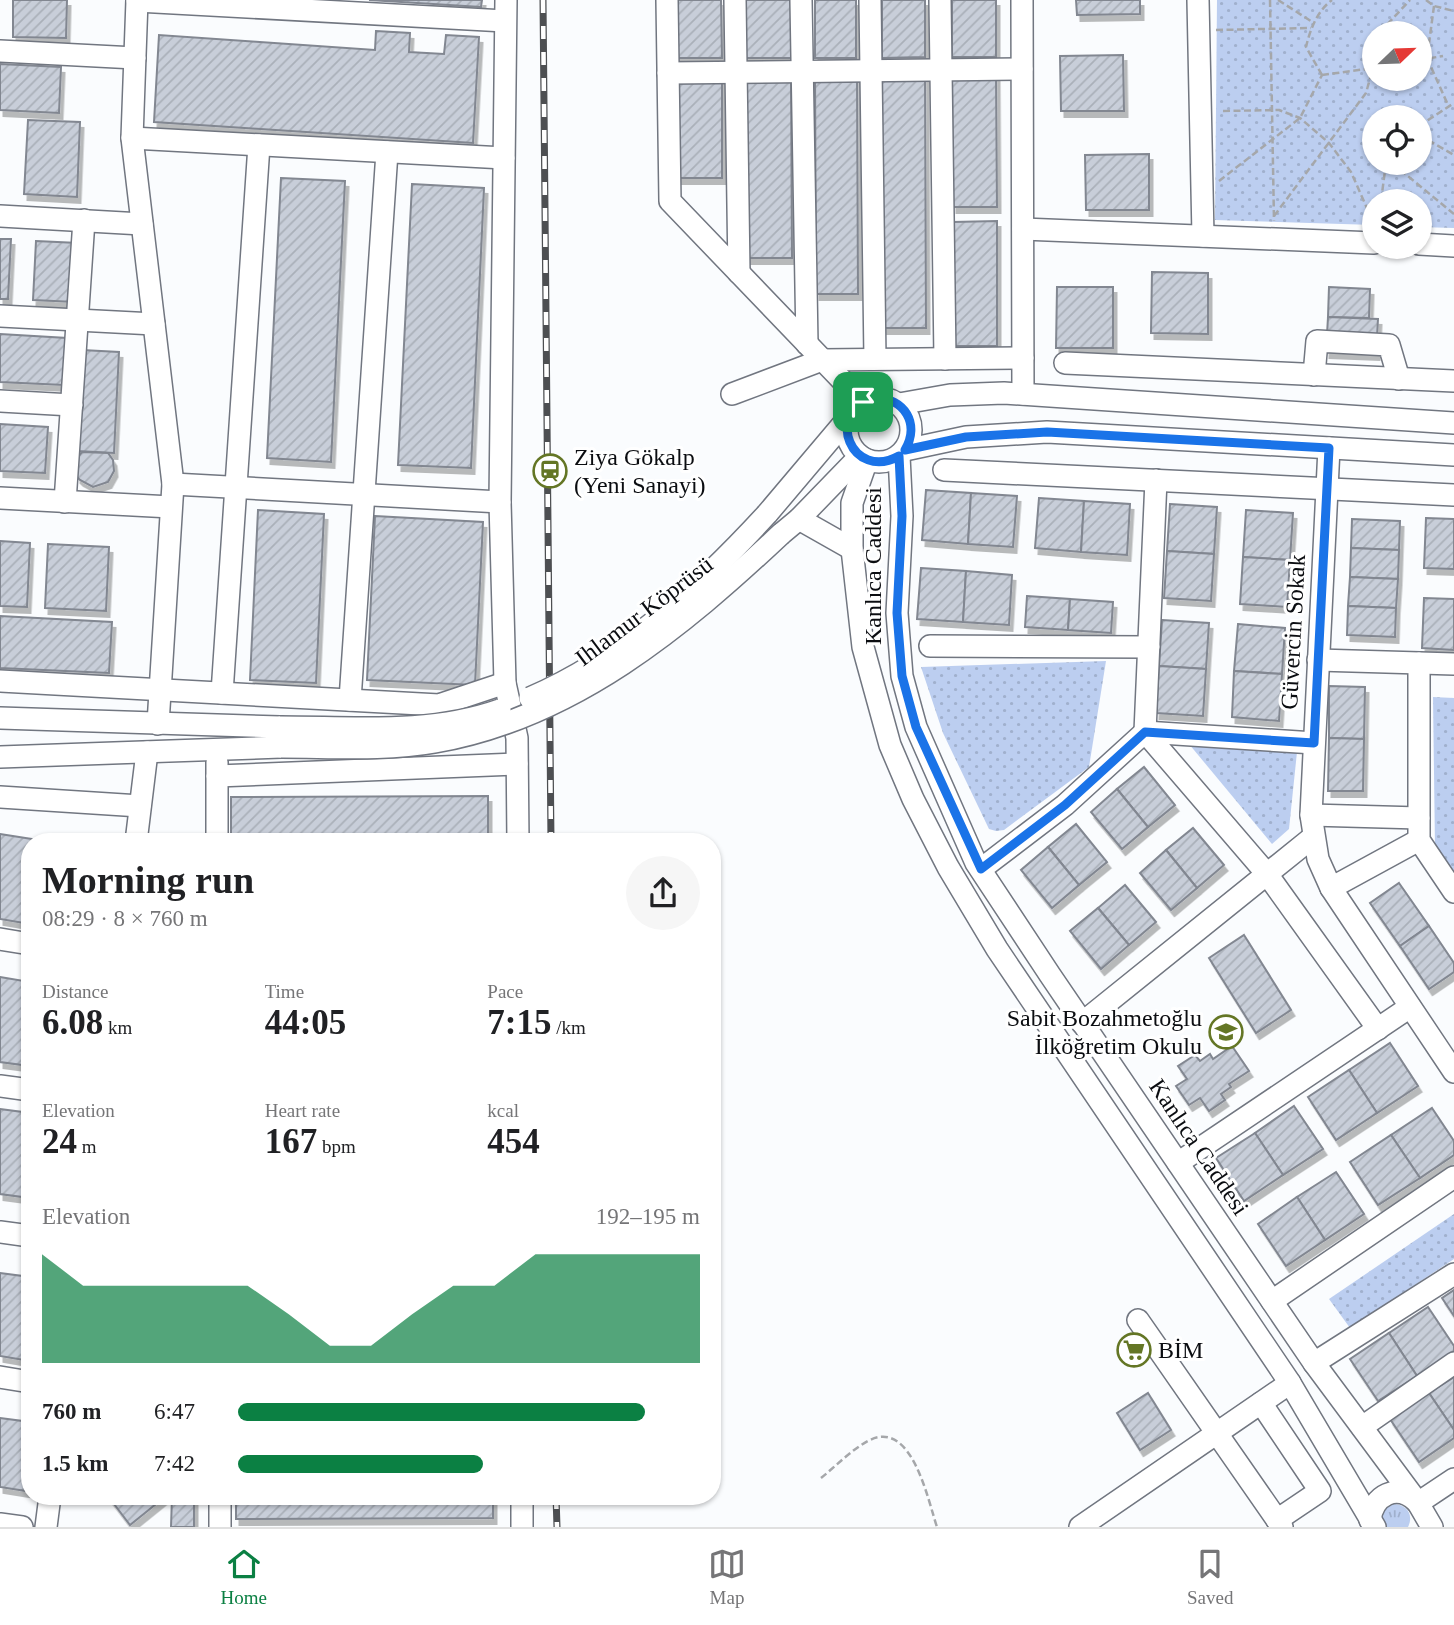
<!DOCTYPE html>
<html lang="en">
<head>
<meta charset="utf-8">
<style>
	:root { --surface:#fff; --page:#f6f6f6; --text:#202124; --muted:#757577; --line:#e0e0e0; --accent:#0b8043 }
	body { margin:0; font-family:Georgia,serif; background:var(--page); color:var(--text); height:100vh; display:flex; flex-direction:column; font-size:26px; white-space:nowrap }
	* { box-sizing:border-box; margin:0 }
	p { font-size:23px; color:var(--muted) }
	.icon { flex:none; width:38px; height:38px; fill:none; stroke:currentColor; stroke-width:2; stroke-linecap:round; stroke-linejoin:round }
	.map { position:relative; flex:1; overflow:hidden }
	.panel { position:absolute; left:21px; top:833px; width:700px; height:672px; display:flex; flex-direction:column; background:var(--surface); border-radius:28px; box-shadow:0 2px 5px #0004 }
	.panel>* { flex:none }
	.needle { width:46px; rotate:67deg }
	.buttons { position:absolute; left:1362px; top:21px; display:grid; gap:14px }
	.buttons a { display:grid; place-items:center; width:70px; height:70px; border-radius:50%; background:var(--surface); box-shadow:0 2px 5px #0004; font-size:35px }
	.pin { position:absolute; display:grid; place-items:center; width:60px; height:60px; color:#fff; margin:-30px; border-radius:14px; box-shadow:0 4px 10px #0006 }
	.round { display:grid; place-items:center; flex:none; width:74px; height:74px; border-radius:37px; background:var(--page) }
	.headline { display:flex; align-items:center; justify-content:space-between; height:119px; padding:0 21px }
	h1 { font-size:38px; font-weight:600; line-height:52px }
	.metrics { display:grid; grid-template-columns:repeat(3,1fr); gap:10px; height:119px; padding:7px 21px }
	.metrics div { display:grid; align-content:center }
	.metrics b { font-size:35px; font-weight:600 }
	.metrics small { font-size:19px; font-weight:400 }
	.metrics p { font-size:19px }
	.chart { height:196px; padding:14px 21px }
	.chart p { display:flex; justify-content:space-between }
	.chart svg { width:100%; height:126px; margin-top:7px; fill:var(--accent); opacity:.7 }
	ul { padding:0 21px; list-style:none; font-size:23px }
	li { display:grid; grid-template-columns:112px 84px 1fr; align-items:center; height:52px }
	li i { height:18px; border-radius:9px; background:var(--accent) }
	.menu { display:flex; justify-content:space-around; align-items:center; height:98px; border-top:2px solid var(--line); background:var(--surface); font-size:19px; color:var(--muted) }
	.menu a { display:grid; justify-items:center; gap:4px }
	.menu .current { color:var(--accent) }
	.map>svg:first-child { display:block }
</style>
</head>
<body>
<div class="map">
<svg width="1454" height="1527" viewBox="0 0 1454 1527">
	<defs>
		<pattern id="grass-tufts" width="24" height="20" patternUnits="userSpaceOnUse" patternTransform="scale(1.75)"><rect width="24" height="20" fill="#bccef0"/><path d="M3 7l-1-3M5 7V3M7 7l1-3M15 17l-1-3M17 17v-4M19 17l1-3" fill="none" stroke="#a0b0cd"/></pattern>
		<pattern id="park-dots" width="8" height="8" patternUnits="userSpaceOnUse" patternTransform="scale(1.75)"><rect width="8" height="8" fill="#bccef0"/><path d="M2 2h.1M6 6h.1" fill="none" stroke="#a0b0cd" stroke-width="1.8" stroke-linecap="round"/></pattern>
		<pattern id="building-hatch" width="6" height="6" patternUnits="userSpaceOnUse" patternTransform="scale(1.75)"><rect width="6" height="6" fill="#c8ced9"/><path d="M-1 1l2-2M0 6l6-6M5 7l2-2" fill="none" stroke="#aab0b9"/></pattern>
		<filter id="shadow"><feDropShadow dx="3.5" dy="6" stdDeviation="0" flood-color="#0004"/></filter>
	</defs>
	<rect width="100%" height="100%" fill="#fafcfe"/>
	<path fill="url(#grass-tufts)" d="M1393,1504C1407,1504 1414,1515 1408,1527H1385L1382,1515L1386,1508Z"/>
	<g fill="url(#park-dots)" fill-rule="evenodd">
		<path d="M1217,0H1454V228L1419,227V201H1374V225L1215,220ZM1419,33V79H1374V33ZM1419,117V163H1374V117Z"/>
		<path d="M1106,661L1089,767L1004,830L996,831L989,829L943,733L921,667Z"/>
		<path d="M1433,697L1454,698V876L1435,848Z"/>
		<path d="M1189,744L1297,752L1289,829L1272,844Z"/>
		<path d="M1454,1214V1259L1350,1328L1329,1299Z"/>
	</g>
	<g fill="url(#building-hatch)" stroke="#828791" stroke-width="2" filter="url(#shadow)">
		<path d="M13,0H67L66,38L13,37Z"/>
		<path d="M369,0H482L481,7Z"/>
		<path d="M677,0H721L722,58H677Z"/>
		<rect x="745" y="0" width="46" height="58"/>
		<rect x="815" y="0" width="41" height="58"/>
		<path d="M882,0H925V57L882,58Z"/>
		<rect x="952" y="0" width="44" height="57"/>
		<path d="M1076,0H1140V14L1077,15Z"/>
		<path d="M376,31L410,33L409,52L444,54L446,35L479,37L473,143L154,122L159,35L375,50Z"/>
		<path d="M1123,55L1124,111H1061L1060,56Z"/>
		<path d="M0,64L61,67L59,113L0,110Z"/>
		<path d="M677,74H722V178H678Z"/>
		<path d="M745,74H791L792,258H746Z"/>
		<path d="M815,74H857L858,294H816Z"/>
		<path d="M882,74H925L926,328H883Z"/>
		<path d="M952,74H996L997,207H953Z"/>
		<path d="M28,120L80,122L77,197L24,194Z"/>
		<path d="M1149,154V210H1086L1085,155Z"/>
		<path d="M281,178L345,181L331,462L267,458Z"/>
		<path d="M412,184L484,188L471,468L398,465Z"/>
		<path d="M997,221V346H954L953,222Z"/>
		<path d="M0,239H11L8,299H0Z"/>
		<path d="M36,241L78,243L75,302L33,300Z"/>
		<path d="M1152,272L1208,273V334L1151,333Z"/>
		<path d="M1057,287H1113V348H1056Z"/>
		<path d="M1329,287L1370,289L1369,318L1328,317Z"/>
		<path d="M1328,317L1378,319L1376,354L1326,352Z"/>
		<path d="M0,334L67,338L64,385L0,382Z"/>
		<path d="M82,350L119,352L114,453L77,451Z"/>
		<path d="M0,424L48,427L45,473L0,471Z"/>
		<path d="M82,452L108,453L113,460L114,471L108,482L93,487L80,480L77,477V458Z"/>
		<path d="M926,490L971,493L968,544L922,540Z"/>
		<path d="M971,493L1017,496L1013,547L968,544Z"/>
		<path d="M1039,498L1084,501L1081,552L1035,548Z"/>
		<path d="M1084,501L1130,504L1127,555L1081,552Z"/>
		<path d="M1170,504L1217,507L1214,554L1167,551Z"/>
		<path d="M258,510L324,514L316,683L250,680Z"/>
		<path d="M1246,510L1293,513L1290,560L1243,557Z"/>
		<path d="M375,516L483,522L475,685L367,680Z"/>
		<path d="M1426,518L1454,519V569L1424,568Z"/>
		<path d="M1352,519L1400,521L1399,550L1351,548Z"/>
		<path d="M0,541L30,543L27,607L0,606Z"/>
		<path d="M48,544L109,547L106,611L45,608Z"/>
		<path d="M1351,548L1399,550L1398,579L1350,577Z"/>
		<path d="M1167,551L1214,554L1211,601L1164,598Z"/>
		<path d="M1243,557L1290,560L1287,607L1240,604Z"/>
		<path d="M921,568L966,571L963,622L917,619Z"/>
		<path d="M966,571L1012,575L1009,625L963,622Z"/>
		<path d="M1350,577L1398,579L1396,608L1348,606Z"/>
		<path d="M1027,596L1070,599L1068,630L1025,627Z"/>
		<path d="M1424,598L1454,599V650L1422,648Z"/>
		<path d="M1070,599L1113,602L1111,633L1068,630Z"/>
		<path d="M1348,606L1396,608L1395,637L1347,635Z"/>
		<path d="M0,616L112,622L109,673L0,668Z"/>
		<path d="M1162,620L1209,623L1206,669L1159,666Z"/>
		<path d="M1238,624L1285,628L1282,674L1234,671Z"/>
		<path d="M1159,666L1206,669L1203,716L1156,713Z"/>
		<path d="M1234,671L1282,674L1279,721L1232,717Z"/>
		<path d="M1329,686L1365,687L1364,739L1329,738Z"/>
		<path d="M1329,738L1364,739L1363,791H1328Z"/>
		<path d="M1144,767L1175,805L1148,827L1117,789Z"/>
		<path d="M1117,789L1148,827L1122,849L1091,812Z"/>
		<path d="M488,796V842H231V797Z"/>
		<path d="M1076,824L1107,862L1079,885L1048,847Z"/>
		<path d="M1193,828L1224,865L1197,888L1166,850Z"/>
		<path d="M0,834L51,842H30V924L0,919Z"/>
		<path d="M1048,847L1079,885L1052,908L1021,870Z"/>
		<path d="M1166,850L1197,888L1171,910L1140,873Z"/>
		<path d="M1399,883L1429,926L1400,946L1370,903Z"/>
		<path d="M1125,885L1156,922L1129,945L1098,908Z"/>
		<path d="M1098,908L1129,945L1101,969L1070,931Z"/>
		<path d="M1429,926L1454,963V972L1429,989L1400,946Z"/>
		<path d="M1244,935L1291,1010L1256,1033L1209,958Z"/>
		<path d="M0,977L30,982V1066L0,1062Z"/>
		<path d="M1390,1043L1418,1086L1377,1113L1349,1070Z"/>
		<path d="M1232,1046L1249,1071L1229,1084L1231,1087L1221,1094L1225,1100L1209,1111L1200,1098L1189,1105L1176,1086L1187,1079L1178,1066L1195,1055L1200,1061L1210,1054L1213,1059Z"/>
		<path d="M1349,1070L1377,1113L1336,1140L1308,1097Z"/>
		<path d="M1294,1106L1323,1149L1283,1175L1255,1133Z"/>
		<path d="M1432,1108L1454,1141V1155L1420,1178L1391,1135Z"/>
		<path d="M0,1109L30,1113V1198L0,1194Z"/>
		<path d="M1255,1133L1283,1175L1244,1201L1216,1158Z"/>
		<path d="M1391,1135L1420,1178L1378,1205L1350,1162Z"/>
		<path d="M1336,1172L1364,1214L1325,1240L1297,1197Z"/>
		<path d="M1297,1197L1325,1240L1286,1266L1258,1224Z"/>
		<path d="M0,1273L30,1277V1361L0,1356Z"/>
		<path d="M1454,1290V1316L1442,1298Z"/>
		<path d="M1428,1307L1454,1346V1351L1417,1376L1389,1333Z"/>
		<path d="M1389,1333L1417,1376L1378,1401L1350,1359Z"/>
		<path d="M1454,1377V1430L1429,1393Z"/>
		<path d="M1148,1393L1171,1430L1140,1450L1117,1413Z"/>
		<path d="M1429,1393L1454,1430V1438L1419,1462L1390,1419Z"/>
		<path d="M0,1418L30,1422V1464L26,1491L0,1487Z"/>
		<path d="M108,1496H166L130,1525Z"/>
		<path d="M172,1496H194V1527H171Z"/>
		<path d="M236,1496H493V1518L236,1519Z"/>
	</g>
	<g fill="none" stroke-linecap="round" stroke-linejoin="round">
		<defs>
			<g id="minor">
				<path d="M137,0L132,138L173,484L158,724"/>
				<path d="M506,0L500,502L505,683L517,738L518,842"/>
				<path d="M667,0L670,201L863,402"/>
				<path d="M735,0L739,273"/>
				<path d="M801,0L807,344"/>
				<path d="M870,0L875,359"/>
				<path d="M940,0L945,359"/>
				<path d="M1022,0L1023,394"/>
				<path d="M1198,0L1203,236"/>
				<path d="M137,1L505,21"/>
				<path d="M0,51L135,58"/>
				<path d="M668,73L1022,69"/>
				<path d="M132,138L504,158"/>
				<path d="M0,216L142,224"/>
				<path d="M1023,229L1374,243"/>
				<path d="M1419,244L1454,246"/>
				<path d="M0,316L154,324"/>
				<path d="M1065,363L1454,381"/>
				<path d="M1314,375L1317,341L1389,345L1399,379"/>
				<path d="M732,394L822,360L1023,358"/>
				<circle cx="879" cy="430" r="32"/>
				<path d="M0,401L72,405"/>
				<path d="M899,404L950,395L1004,393L1454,423"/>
				<path d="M1329,448L1311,815L1318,859L1331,888L1454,1072"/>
				<path d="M905,450L966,437L1047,432L1454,455"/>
				<path d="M899,456L902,516L897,613L902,676L916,727L976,863L1050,975L1314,1363L1418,1503L1432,1527"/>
				<path d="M867,460L852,503V549L863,647L890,745L913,799L948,867L997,949L1290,1383L1375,1527"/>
				<path d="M944,470L1454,495"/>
				<path d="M1156,480L1145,732L1267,874L1378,1029"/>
				<path d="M173,484L500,502"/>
				<path d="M0,498L171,507"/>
				<path d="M65,502L84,220"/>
				<path d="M767,514L849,417"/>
				<path d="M799,519L852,549"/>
				<path d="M781,534L799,519L860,456"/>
				<path d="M930,646L1149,647"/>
				<path d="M1318,660L1454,664"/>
				<path d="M1419,663V840L1454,892"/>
				<path d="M0,681L439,705L505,683"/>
				<path d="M222,693L259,145"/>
				<path d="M350,700L387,152"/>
				<path d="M0,718L280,727"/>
				<path d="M0,757L281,747"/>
				<path d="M217,762V842"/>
				<path d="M217,776L517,764"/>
				<path d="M0,797L140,806"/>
				<path d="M1311,815L1419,818"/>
				<path d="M136,842L147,752"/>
				<path d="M981,869L1065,805L1145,732L1314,743"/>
				<path d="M1331,888L1419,840"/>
				<path d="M0,939L30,944"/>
				<path d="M1082,1023L1313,837"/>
				<path d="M0,1086L30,1090"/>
				<path d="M1178,1163L1410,1007"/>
				<path d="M0,1232L30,1236"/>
				<path d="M1272,1301L1454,1177"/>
				<path d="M1138,1320L1282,1527"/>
				<path d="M1314,1363L1454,1274"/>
				<path d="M0,1377L30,1382"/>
				<path d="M1261,1403L1320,1491L1277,1520"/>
				<path d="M1362,1427L1454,1363"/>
				<path d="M220,1496V1527"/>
				<path d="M522,1496V1527"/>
				<path d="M1418,1503L1454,1479"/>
				<path d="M1370,1520C1373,1495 1397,1483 1416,1501"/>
				<path d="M0,1524L22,1527"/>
				<path d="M46,1527L50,1496"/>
				<path d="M1080,1527L1290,1383"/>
			</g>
		</defs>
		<use href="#minor" stroke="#717680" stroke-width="24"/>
		<g stroke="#a5a7aa" stroke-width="2.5" stroke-dasharray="7 3.5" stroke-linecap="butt">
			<path d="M1270,0L1274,221"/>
			<path d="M1278,0L1314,23"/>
			<path d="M1426,0L1434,6L1454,11"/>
			<path d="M1434,6L1427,58L1448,105"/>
			<path d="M1216,30L1311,28"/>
			<path d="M1382,33L1383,29L1410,0"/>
			<path d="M1419,60L1443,56"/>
			<path d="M1322,75L1306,47C1310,30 1317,11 1332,0"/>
			<path d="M1322,75L1374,68"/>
			<path d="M1223,111L1279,110L1300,118L1329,143L1351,172L1374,224"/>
			<path d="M1419,126L1454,103"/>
			<path d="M1419,135L1454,155"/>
			<path d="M1392,163L1454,214"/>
			<path d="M1219,181L1300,118L1322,75"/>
			<path d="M1381,201L1386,163"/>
			<path d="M1274,216L1366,93L1374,64"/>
			<path d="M821,1478C836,1466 851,1450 868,1441C912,1417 928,1501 937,1527"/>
		</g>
		<use href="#minor" stroke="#fff" stroke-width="21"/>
		<defs>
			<g id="rail">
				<path d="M543,0L551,842"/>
				<path d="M556,1496L557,1527"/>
			</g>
		</defs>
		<use href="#rail" stroke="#4d4f52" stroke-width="7"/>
		<use href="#rail" stroke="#fff" stroke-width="4.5" stroke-dasharray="13" stroke-linecap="butt"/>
		<defs>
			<g id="minor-bridge">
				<path d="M530,698C623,658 699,588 767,514"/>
				<path d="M280,727C354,727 429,735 500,710"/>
				<path d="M281,747C333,747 385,751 435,742C573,718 682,627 781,534"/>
			</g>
		</defs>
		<use href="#minor-bridge" stroke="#717680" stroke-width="24" stroke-linecap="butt"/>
		<use href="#minor-bridge" stroke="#fff" stroke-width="21"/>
	</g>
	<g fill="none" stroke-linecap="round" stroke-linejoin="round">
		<defs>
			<path id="route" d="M875,398C905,398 920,424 905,450L966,437L1047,432L1329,448L1314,743L1145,732L1065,805L981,869L916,727L902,676L897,613L902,516L899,456C852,482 823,412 875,398Z"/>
		</defs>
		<use href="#route" stroke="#fff" stroke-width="14"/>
		<use href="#route" stroke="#1a73e8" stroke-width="9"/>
	</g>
	<defs>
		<symbol id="station-ring" viewBox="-11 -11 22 22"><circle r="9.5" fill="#fff" stroke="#647625" stroke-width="1.5"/><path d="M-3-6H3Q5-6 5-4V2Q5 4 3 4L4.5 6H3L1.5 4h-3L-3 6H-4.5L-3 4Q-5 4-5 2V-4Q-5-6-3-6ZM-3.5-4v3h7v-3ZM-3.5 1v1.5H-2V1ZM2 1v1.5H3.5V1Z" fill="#647625"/></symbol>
		<symbol id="school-ring" viewBox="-11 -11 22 22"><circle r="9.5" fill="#fff" stroke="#647625" stroke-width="1.5"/><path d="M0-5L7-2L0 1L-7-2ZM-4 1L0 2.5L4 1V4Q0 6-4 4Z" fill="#647625"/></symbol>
		<symbol id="supermarket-ring" viewBox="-11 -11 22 22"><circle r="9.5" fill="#fff" stroke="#647625" stroke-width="1.5"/><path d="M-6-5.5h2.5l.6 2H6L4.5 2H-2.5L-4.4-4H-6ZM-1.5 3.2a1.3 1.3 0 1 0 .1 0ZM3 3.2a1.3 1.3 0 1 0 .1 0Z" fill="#647625"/></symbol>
	</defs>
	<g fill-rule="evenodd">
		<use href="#station-ring" x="531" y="452" width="38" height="38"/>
		<use href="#school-ring" x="1207" y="1013" width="38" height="38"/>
		<use href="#supermarket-ring" x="1115" y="1331" width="38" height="38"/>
	</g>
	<g text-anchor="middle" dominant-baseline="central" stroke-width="6" stroke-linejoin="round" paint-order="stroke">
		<g font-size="24" fill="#0b0d11" stroke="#fff" text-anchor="start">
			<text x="574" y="457">Ziya Gökalp<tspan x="574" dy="28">(Yeni Sanayi)</tspan></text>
			<text x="1202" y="1018" text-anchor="end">Sabit Bozahmetoğlu<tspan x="1202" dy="28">İlköğretim Okulu</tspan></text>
			<text x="1158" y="1350">BİM</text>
		</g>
		<g font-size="24" fill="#0b0d11" stroke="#fff">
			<text transform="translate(873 566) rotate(-90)">Kanlıca Caddesi</text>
			<text transform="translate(644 611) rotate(-37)">Ihlamur Köprüsü</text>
			<text transform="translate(1293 632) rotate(-87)">Güvercin Sokak</text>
			<text transform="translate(1199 1147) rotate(56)">Kanlıca Caddesi</text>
		</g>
	</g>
</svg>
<div class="buttons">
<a><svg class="needle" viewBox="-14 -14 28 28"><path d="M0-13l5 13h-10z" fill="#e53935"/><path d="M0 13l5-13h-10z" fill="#757577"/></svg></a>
<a><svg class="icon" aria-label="locate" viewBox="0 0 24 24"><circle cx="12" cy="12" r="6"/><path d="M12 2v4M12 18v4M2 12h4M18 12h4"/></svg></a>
<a><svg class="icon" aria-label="layers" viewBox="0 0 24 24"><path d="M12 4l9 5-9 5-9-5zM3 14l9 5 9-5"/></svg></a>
</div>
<div class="pin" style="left:863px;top:402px;background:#1e9e55"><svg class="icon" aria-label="arrive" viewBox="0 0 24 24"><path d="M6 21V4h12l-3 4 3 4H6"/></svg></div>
<section class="panel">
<div class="headline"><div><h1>Morning run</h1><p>08:29 · 8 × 760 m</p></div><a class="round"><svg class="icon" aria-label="share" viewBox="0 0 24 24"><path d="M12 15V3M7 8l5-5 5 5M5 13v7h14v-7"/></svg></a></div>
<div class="metrics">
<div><p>Distance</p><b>6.08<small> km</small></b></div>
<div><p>Time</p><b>44:05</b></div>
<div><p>Pace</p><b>7:15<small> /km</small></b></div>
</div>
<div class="metrics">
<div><p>Elevation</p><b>24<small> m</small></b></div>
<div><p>Heart rate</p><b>167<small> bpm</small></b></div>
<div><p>kcal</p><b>454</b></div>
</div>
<div class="chart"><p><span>Elevation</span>192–195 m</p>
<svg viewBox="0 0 160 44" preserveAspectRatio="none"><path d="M0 44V6L10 17L20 17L30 17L40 17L50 17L60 27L70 38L80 38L90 27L100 17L110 17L120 6L130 6L140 6L150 6L160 6V44z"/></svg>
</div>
<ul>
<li><b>760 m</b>6:47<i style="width:88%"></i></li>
<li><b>1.5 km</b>7:42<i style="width:53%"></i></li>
</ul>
</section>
</div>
<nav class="menu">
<a class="current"><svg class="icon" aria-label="home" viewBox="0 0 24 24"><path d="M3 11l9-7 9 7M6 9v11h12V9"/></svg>Home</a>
<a><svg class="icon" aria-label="map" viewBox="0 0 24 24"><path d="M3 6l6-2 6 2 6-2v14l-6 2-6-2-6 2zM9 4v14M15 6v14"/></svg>Map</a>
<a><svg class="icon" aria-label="saved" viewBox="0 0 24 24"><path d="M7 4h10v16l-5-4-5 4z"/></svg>Saved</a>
</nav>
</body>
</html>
